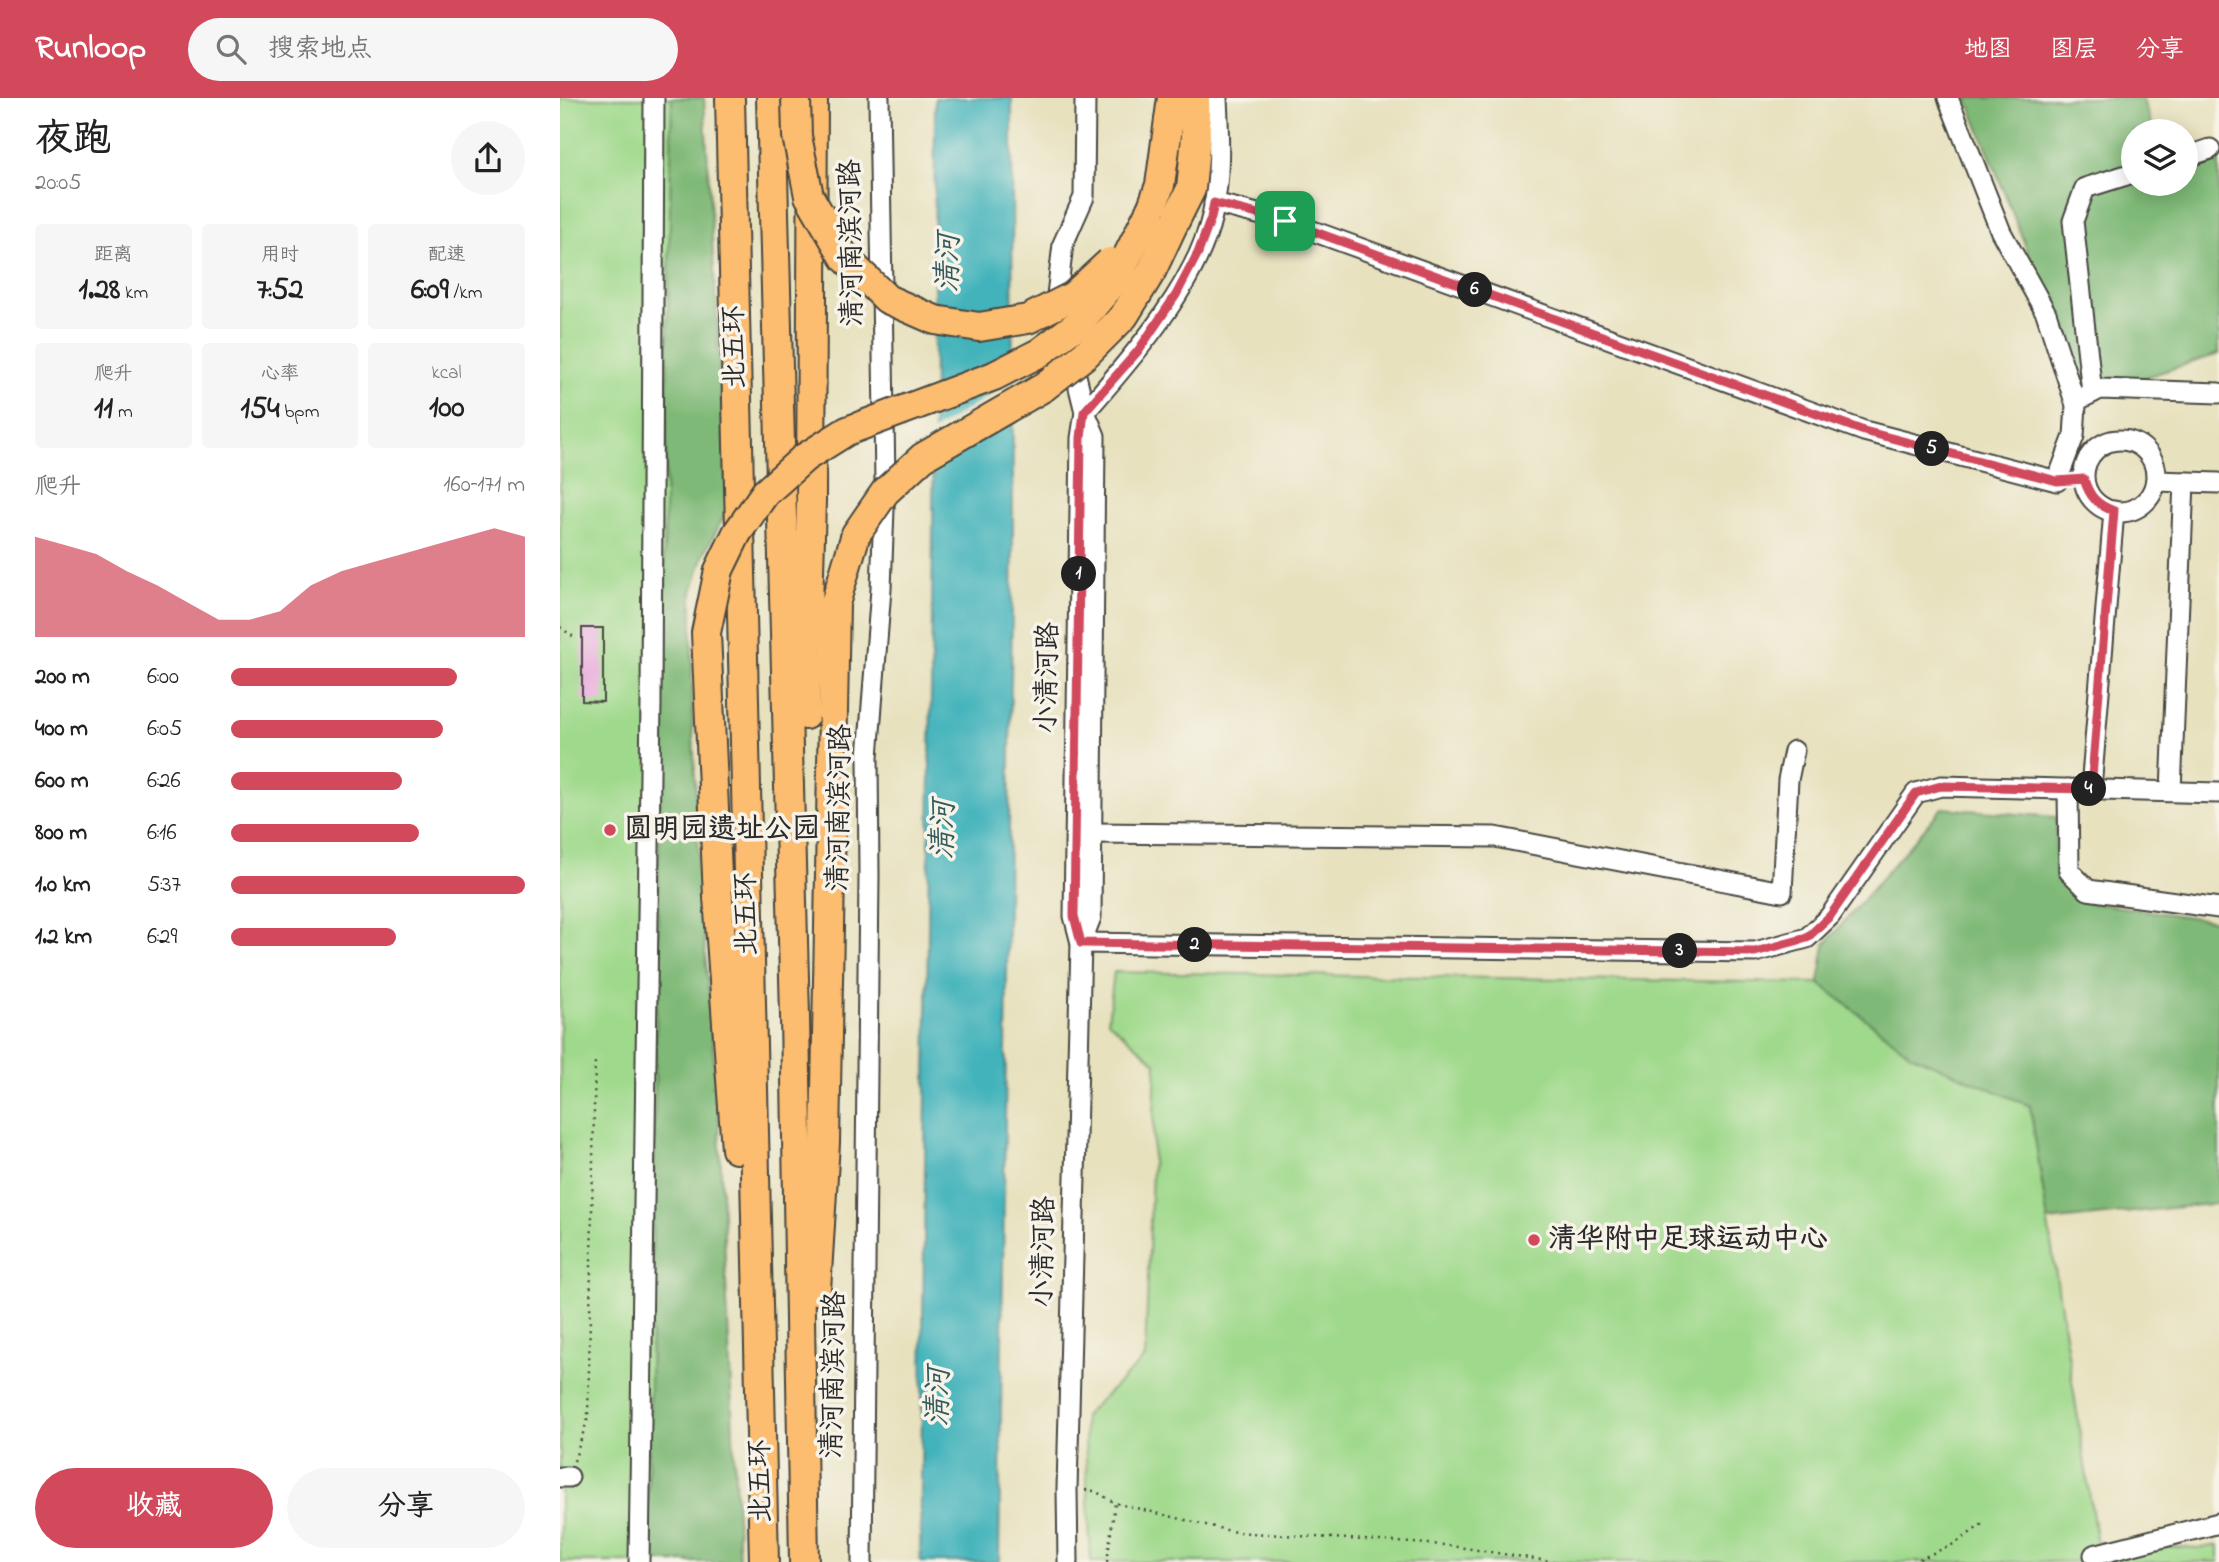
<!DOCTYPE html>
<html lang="zh">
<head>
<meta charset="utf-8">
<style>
	:root { --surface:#fff; --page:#f6f6f6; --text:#222; --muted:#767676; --accent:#d1495b }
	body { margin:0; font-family:"Indie Flower","LXGW WenKai TC",sans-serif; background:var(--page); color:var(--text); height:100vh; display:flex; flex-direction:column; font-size:26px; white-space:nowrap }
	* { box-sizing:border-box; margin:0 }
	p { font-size:23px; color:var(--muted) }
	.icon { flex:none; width:38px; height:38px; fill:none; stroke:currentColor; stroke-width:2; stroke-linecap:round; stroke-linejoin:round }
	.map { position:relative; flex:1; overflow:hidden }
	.details { display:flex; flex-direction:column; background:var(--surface); width:560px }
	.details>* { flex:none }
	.tools { position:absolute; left:1561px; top:21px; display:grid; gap:14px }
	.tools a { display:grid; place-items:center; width:77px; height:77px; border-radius:50%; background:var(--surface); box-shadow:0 4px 18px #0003; font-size:35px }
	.pin { position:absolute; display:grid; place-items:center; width:60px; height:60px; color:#fff; margin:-30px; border-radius:14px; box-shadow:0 4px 10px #0006 }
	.km { position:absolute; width:35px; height:35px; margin:-18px; border-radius:50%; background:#222; color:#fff; font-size:19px; line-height:35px; text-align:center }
	.round { display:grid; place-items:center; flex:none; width:74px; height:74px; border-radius:37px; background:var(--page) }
	.headline { display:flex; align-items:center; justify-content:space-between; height:119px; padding:0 35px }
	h1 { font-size:38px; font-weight:800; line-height:52px }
	.metrics { display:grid; grid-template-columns:repeat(3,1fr); gap:10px; height:119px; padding:7px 35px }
	.metrics div { display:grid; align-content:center; border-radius:7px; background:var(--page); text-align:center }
	.metrics b { font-size:30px; font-weight:800 }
	.metrics small { font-size:19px; font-weight:400 }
	.metrics p { font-size:19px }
	.chart { height:196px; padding:14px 35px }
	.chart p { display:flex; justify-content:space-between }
	.chart svg { width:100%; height:126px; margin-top:7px; fill:var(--accent); opacity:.7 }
	.button { display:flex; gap:14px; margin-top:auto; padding:14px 35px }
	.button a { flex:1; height:80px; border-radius:42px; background:var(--accent); color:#fff; font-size:28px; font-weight:800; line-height:80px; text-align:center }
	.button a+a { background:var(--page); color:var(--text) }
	ul { padding:0 35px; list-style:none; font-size:23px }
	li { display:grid; grid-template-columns:112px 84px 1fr; align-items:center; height:52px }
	li i { height:18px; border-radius:9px; background:var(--accent) }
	header { display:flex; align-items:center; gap:42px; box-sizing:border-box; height:98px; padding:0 35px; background:var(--accent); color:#fff }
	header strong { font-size:33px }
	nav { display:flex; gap:38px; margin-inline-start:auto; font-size:24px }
	.search { width:490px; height:63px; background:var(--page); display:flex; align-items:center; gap:18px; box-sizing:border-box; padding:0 24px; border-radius:38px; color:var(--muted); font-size:26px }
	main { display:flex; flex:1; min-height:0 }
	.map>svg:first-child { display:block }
</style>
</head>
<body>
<header>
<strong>Runloop</strong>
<div class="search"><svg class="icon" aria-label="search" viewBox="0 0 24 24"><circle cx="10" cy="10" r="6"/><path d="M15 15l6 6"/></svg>搜索地点</div>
<nav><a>地图</a><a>图层</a><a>分享</a></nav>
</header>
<main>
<section class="details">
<div class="headline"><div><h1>夜跑</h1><p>20:05</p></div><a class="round"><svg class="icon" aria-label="share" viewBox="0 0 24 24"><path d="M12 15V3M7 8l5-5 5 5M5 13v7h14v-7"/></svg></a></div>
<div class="metrics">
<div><p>距离</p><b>1.28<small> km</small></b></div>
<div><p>用时</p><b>7:52</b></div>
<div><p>配速</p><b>6:09<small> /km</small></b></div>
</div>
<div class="metrics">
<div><p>爬升</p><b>11<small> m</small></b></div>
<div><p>心率</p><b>154<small> bpm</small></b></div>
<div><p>kcal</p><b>100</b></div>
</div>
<div class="chart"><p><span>爬升</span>160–171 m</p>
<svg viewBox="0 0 160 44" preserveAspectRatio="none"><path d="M0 44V9L10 12L20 15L30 21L40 26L50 32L60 38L70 38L80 35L90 26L100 21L110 18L120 15L130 12L140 9L150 6L160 9V44z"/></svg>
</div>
<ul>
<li><b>200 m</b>6:00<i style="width:77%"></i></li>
<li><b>400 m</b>6:05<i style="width:72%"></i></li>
<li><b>600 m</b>6:26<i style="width:58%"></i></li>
<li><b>800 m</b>6:16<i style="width:64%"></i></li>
<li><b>1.0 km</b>5:37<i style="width:100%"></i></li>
<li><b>1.2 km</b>6:29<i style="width:56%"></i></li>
</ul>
<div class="button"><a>收藏</a><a>分享</a></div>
</section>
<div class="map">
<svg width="1659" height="1464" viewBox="0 0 1659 1464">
	<rect width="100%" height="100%" fill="#f7f3e8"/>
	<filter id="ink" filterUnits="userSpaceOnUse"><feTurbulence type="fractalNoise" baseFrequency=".0143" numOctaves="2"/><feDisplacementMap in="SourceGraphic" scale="14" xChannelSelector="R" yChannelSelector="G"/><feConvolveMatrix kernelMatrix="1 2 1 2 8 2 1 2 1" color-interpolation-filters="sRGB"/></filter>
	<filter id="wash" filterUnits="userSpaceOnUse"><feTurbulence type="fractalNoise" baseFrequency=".00686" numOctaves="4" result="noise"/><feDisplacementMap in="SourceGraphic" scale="28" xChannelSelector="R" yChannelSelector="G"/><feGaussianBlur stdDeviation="1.57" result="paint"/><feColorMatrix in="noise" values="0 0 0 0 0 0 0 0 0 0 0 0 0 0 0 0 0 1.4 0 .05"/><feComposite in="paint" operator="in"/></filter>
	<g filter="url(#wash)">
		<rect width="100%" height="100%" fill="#e7e1be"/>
		<g fill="#9fd98b" stroke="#65825b" stroke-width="2">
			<path d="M0,0H112L87,1464H0Z"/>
			<path d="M554,874L1259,885L1352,957L1470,1007L1537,1446L1641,1450L1659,1447V1464H531L524,1318L585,1260L596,965L548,923Z"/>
		</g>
		<g fill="#7fb977" stroke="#557251" stroke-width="2">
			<path d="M112,0H144L168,411L144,456L132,494V615L141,806L158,1007L179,1464H87Z"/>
			<path d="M1407,0H1582L1594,33H1573V86H1626V63L1659,55V256L1583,280L1518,281Z"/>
			<path d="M1382,710L1496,719V781L1525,804L1659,823V1105L1488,1123L1470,1008L1352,957L1259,885L1265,846Z"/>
		</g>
		<path fill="#43b3bb" stroke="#376f73" stroke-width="2" d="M375,0H452L453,440L439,1464H360L373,429Z"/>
		<path fill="#e7e1be" d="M457,279L456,302L370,356V335Z"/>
		<g id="blocks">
			<path fill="#e7a5dd" d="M22,530H43V604L22,603Z"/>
		</g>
	</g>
	<g filter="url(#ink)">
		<use href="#blocks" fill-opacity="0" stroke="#474641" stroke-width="2"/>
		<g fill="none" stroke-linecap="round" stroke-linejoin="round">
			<defs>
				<g id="minor">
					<path d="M1626,59L1650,51"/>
					<path d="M654,105L725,123L1304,333L1497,383L1514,338L1516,307L1486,215L1441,134L1388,0"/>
					<path d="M501,214L497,197L503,146L524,99L525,0"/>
					<path d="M511,257L525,314L535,338L531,819L521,845"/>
					<path d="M1532,295L1513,123L1525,90L1573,75"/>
					<path d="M1522,300L1540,291L1659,295"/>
					<path d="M525,314C571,261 636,188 652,118C661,79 659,39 657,0"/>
					<circle cx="1560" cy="378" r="36"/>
					<path d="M1596,383L1659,385"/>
					<path d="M1508,691L1509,773L1528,792L1659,810"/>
					<path d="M1531,691L1554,413"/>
					<path d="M1611,693L1624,384"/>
					<path d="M532,735L935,739L1222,794L1228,682L1234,653"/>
					<path d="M521,845L1195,854L1247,840L1270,818L1356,695L1381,688L1659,695"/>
					<path d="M0,1379H9"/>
					<path d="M1534,1457L1659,1425"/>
					<path d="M79,1464L91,605L94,0"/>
					<path d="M302,1464L309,777L308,659L321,491L325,384L319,0"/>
					<path d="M508,1464L507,1391L521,845L514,818L521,340L525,314"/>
				</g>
				<g id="highway">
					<path d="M170,0L204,1464"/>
					<path d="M211,0L235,918L244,1464"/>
					<path d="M592,109L600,87L612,0"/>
					<path d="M613,127L631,91L636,38L635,0"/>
					<path d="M245,617L251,403L253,0"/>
					<path d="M158,799L176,1051"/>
					<path d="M256,1192L265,1045L275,506L296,436"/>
				</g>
			</defs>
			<use href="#minor" stroke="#474641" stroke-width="23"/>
			<use href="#highway" stroke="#474641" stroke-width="32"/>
			<g stroke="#474641" stroke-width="2.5" stroke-dasharray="2 5" stroke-linecap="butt">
				<path d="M0,529L15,540"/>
				<path d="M14,1363L28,1320L35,960"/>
				<path d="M525,1392L535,1393L555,1405L675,1434L885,1447L995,1464"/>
				<path d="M547,1464L555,1405"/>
				<path d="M1353,1464L1396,1445L1424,1425"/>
			</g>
			<use href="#minor" stroke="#fff" stroke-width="19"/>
			<use href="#highway" stroke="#fcbd6f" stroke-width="28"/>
			<defs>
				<g id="highway-bridge">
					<path d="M236,0L237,38L249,98L285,160L327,201L375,222L419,229L468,221L513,198L550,164"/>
					<path d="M296,436L325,394L363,359L484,289L525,257L564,218L591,174L613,127"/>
					<path d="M158,799L146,535L159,472L177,435L205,395L244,360L287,333L434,278L479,255L518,226L556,181L592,109"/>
				</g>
			</defs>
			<use href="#highway-bridge" stroke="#474641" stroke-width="32" stroke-linecap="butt"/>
			<use href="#highway-bridge" stroke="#fcbd6f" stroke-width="28"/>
		</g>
	</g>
	<g fill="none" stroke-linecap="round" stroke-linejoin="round" filter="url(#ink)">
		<defs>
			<path id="route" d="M654,105L725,123L1304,333L1497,383L1524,381C1529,398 1537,407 1554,413L1531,691L1381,688L1356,695L1270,818L1247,840L1195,854L521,845L514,818L521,340L524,314L578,253L616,197L638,155L651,120Z"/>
		</defs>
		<use href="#route" stroke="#fff" stroke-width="14"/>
		<use href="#route" stroke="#d1495b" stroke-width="9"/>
	</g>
	<g fill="#d1495b" stroke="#f7f3e8" stroke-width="2.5">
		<circle cx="50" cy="732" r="7"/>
		<circle cx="974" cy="1142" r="7"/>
	</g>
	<g text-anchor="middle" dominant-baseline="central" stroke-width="7" stroke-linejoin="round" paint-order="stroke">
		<g font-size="28" fill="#2b2b2b" stroke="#f7f3e8">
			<text transform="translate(293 145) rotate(-91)">清河南滨河路</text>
			<text transform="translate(176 249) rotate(-91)">北五环</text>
			<text transform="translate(489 580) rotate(-89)">小清河路</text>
			<text transform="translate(281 710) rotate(-89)">清河南滨河路</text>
			<text transform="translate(188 816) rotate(-91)">北五环</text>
			<text transform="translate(485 1154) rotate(-89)">小清河路</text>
			<text transform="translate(275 1277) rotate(-89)">清河南滨河路</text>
			<text transform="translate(202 1383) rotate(-91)">北五环</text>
		</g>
		<g font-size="28" font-weight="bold" fill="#2b2b2b" stroke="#f7f3e8" text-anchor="start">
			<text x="64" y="732">圆明园遗址公园</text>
			<text x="988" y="1142">清华附中足球运动中心</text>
		</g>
		<g font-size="30" font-style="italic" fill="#335b5d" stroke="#f7f3e8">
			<text transform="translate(390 165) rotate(-89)">清河</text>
			<text transform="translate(385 732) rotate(-89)">清河</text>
			<text transform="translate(380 1299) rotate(-89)">清河</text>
		</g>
	</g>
</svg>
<div class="tools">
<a><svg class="icon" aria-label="layers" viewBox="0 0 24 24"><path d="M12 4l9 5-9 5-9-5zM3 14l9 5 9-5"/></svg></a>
</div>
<div class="pin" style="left:725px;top:123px;background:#1e9e55"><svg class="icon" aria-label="arrive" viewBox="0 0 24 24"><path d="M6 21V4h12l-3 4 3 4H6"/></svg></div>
<b class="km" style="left:519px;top:476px">1</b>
<b class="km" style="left:635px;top:847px">2</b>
<b class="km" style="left:1120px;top:853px">3</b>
<b class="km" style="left:1529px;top:691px">4</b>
<b class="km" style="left:1372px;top:351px">5</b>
<b class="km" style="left:915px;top:192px">6</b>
</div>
</main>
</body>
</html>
